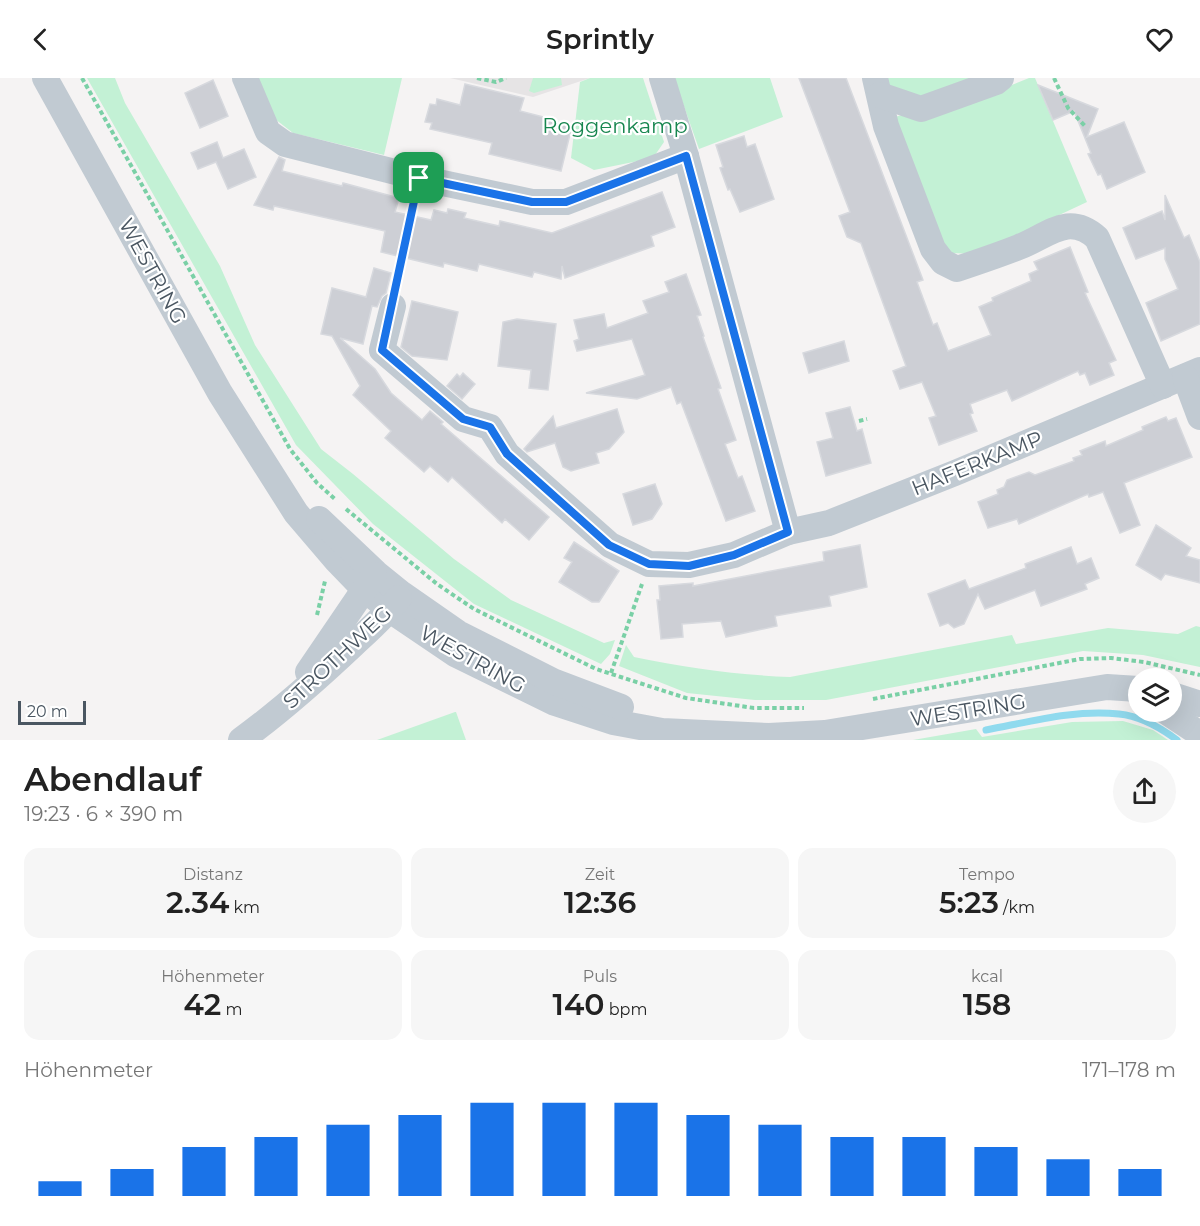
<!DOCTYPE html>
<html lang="de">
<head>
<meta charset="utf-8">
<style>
	:root { --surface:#fff; --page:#f6f6f6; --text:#222; --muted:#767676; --accent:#1a73e8 }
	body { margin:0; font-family:Montserrat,sans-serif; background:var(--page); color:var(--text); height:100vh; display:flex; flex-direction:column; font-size:22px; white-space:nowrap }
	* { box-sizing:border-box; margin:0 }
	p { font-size:20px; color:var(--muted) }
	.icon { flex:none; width:33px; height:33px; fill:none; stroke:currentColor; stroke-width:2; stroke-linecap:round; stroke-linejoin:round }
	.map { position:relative; height:662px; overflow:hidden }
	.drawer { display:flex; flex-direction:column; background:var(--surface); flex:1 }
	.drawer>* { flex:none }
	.fabs { position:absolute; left:1128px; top:590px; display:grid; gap:12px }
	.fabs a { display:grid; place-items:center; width:54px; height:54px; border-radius:50%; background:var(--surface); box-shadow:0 6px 24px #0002; font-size:30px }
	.scale { position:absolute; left:18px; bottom:15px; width:68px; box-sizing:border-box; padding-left:6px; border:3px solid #4a5661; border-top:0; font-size:16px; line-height:21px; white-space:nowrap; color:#4a5661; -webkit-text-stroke:4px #fff; paint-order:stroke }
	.pin { position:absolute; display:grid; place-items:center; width:51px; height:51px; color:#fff; margin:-26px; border-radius:12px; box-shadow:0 3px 9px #0006 }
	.round { display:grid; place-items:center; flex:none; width:63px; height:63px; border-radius:32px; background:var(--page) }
	.overview { display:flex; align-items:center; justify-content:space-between; height:102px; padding:0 24px }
	h1 { font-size:33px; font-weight:600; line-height:45px }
	.figures { display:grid; grid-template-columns:repeat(3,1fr); gap:9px; height:102px; padding:6px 24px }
	.figures div { display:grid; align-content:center; border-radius:15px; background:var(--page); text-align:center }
	.figures b { font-size:30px; font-weight:600 }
	.figures small { font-size:16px; font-weight:400 }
	.figures p { font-size:16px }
	.chart { height:168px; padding:12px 24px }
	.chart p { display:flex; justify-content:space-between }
	.chart svg { width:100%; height:108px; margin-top:6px; stroke:var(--accent); stroke-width:6 }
	header { display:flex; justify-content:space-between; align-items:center; height:78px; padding:0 24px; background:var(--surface); font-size:27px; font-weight:600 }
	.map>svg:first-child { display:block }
</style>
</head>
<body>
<header><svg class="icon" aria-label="back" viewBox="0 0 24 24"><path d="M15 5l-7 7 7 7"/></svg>Sprintly<svg class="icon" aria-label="heart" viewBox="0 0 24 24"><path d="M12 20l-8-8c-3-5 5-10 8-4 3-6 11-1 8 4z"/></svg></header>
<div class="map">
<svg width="1200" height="662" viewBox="0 0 1200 662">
	<rect width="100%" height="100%" fill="#f5f3f3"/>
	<path fill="#e6e4e5" d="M450,0H590L533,19Z"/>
	<g fill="#c3f1d5">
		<path d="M87,0H115L125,25L220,188L255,267L321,371L353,396L454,481L511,522L604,565L615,562L610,576L601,586L474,526L373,446L296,367Z"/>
		<path d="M252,0H402L384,77L293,55L275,41Z"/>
		<path d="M533,0H561L562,7L534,15L529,13Z"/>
		<path d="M590,0H643L664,64L653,80L594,92L571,80L580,4Z"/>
		<path d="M674,0H770L783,39L699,71Z"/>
		<path d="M883,0H974L923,23L887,6Z"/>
		<path d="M1029,0H1035L1087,124L976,176L951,175L931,146L891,40L902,37L925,42Z"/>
		<path d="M1196,548L1200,549V589L1143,577L1083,573L826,622H755L687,615L619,588L626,567L634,579C686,590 738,597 790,599L1012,557L1016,566L1108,550L1178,556Z"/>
		<path d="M456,634L466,662H377L455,634Z"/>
		<path d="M1123,643L1153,652L1168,662H913L976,651L982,659L1072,644Z"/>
	</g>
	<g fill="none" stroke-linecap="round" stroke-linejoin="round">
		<path stroke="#90daee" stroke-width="7" d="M986,652C1029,644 1075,631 1119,636C1140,638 1161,650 1177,662"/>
	</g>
	<g fill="#cdcfd5" stroke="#d7d9de" stroke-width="1.5">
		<path d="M799,0H846L923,202L917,204L933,247L937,245L948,273L991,257L979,229L993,223L992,220L1031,203L1029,196L1038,192L1034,184L1070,169L1088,214L1085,215L1116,282L1109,285L1114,297L1090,307L1085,295L1080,297L1078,293L1012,323L1007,312L970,326L973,335L970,336L977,353L939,367L929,340L936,338L922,304L900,311L893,293L906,288L861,165L847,159L839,138L850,134Z"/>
		<path d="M213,2L228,38L200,50L185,15Z"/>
		<path d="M465,6L524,20L520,33L555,42L554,44L572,48L561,93L489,76L492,65L430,51L432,45L425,44L430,26L436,27L437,21L460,27Z"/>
		<path d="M1038,7L1098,31L1087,59L1124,44L1145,94L1107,111L1101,96L1098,97L1088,76L1091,75L1074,33L1053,42Z"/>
		<path d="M744,58L747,69L755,66L774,121L740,134L730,111L728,112L720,90L723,89L716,67Z"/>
		<path d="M217,64L223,80L244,71L256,99L228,111L216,84L198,91L191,75Z"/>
		<path d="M279,79L285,82L282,93L342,108L343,105L399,120L395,134L431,142L434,132L447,135L448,131L466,135L464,140L499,148L500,143L552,155L662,114L675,149L651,158L654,168L565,200L562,188L561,201L534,194L532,199L479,186L477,193L444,185L443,189L381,174L385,153L274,128L273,132L254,127Z"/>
		<path d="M1165,117L1184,160L1189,157L1200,184V246L1161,263L1146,225L1178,211L1165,181V170L1136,181L1123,150L1162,133L1165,142Z"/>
		<path d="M374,190L391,195L386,215L382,218L377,229L372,228L363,266L340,260L375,291L391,315L422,342L430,333L443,344L441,346L549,439L529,462L505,441L502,445L452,399L448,404L430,388L424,394L385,360L391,353L353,317L360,308L332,258L321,256L332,210L366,219Z"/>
		<path d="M686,196L701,237L697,238L704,258L703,259L721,310L718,311L736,362L725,366L738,400L742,398L755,433L726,443L681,324L677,326L671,309L637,321L586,315L645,297L632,261L577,273L574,263L579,261L574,242L604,236L607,250L648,235L643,223L669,214L665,204Z"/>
		<path d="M412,223L458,234L447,282L412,278L401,269Z"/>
		<path d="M517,241L556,246L548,312L529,310L531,292L498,288L503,244Z"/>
		<path d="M844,263L849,283L809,295L803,275Z"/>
		<path d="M463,295L475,306L462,321L447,308L457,296L460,299Z"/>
		<path d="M850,329L857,353L862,351L871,385L826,398L817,364L833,360L826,335Z"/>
		<path d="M617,331L624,354L609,371L596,375L599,385L571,393L563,389L555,365L527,374L524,371L553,338L556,350Z"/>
		<path d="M1166,339L1168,343L1176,340L1192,379L1124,405L1140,447L1120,455L1103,414L1089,419L1088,416L1019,446L1017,441L988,450L978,424L998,416L997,412L1004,409L1007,402L1029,394L1035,397L1074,383L1073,380L1082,377L1080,373L1105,363L1106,368L1143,352L1142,349Z"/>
		<path d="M655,406L662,426L652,441L633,447L623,416Z"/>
		<path d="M1156,447L1191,470L1186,478L1200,482V505L1165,496L1161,502L1136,487Z"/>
		<path d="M574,464L619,493L599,524H592L559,504L572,484L564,480Z"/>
		<path d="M860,467L867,509L829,518L831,528L775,538L777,548L726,559L721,543L682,546L683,559L661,561L657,522H660L659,508L693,505V508L824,483L823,474Z"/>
		<path d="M1071,469L1077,486L1091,480L1099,500L1085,506L1087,511L1041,528L1035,512L985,531L978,516L964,546L954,550L948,545L940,548L928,516L965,502L969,511L1026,490L1025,486Z"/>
	</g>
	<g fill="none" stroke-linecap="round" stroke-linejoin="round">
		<g stroke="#7ad0a6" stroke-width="4" stroke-dasharray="4.5 3" stroke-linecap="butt">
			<path d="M82,0L290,371L317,405L336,422"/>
			<path d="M477,0L496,4L506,0"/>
			<path d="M1054,0L1068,30L1086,49"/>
			<path d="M397,207L414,123"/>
			<path d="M859,343L867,341"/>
			<path d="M346,431L437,506L474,531L596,591L686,620L754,630H804"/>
			<path d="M317,537L325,503"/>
			<path d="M611,595L642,506"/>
			<path d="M873,621L1080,581L1111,580L1144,584L1200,597"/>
		</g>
		<g stroke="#c1cad2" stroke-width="26">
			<path d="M45,0L220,315L296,435L337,483L364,511L390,532L455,576L555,625L613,644L662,653L769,658L825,655L1107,609L1138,611"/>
			<path d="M245,0L268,54L285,66L419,100L532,124H566L686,78"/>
			<path d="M662,0L686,78L788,454L829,445L955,395L1200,292"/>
			<path d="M875,0L886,48L933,171L943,184L957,191C978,184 999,177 1019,169C1048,158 1068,134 1097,160L1163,308"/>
			<path d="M880,17L921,31L996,4L1001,0"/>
			<path d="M393,228L382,272L463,341L490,349L507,376L610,467L649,486L689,487L734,477L788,454"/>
			<path d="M1185,299L1200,339"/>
			<path d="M319,441L376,495L402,516L458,555L555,604L621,629"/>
			<path d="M308,594L374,497"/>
			<path d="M1172,617L1200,626"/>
			<path d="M1165,633L1200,656"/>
			<path d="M241,662C281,633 318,600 354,566C369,552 386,537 399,520"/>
		</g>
	</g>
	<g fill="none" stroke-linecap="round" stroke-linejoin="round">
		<defs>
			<path id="route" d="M686,78L788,454L734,477L689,488L649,486L609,467L507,376L490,349L463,341L382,272L419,100L532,124H566Z"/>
		</defs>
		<use href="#route" stroke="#fff" stroke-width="12"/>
		<use href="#route" stroke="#1a73e8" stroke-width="8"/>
	</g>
	<g text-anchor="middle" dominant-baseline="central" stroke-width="4.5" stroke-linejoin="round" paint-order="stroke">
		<g font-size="21" fill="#17864f" stroke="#fff">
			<text x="615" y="47">Roggenkamp</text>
		</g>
		<g font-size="21" fill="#4a5661" stroke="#fff">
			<text transform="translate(153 193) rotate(61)">WESTRING</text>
			<text transform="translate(977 385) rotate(-22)">HAFERKAMP</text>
			<text transform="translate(337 579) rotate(-43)">STROTHWEG</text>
			<text transform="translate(473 581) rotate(29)">WESTRING</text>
			<text transform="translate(968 632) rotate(-9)">WESTRING</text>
		</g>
	</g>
</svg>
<div class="fabs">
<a><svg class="icon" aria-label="layers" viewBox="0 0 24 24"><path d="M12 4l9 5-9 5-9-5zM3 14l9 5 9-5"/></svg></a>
</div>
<div class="scale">20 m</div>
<div class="pin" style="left:419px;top:100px;background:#1e9e55"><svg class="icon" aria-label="arrive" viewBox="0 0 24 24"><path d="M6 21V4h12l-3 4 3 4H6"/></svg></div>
</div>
<section class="drawer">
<div class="overview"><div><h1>Abendlauf</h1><p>19:23 · 6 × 390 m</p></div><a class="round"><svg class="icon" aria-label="share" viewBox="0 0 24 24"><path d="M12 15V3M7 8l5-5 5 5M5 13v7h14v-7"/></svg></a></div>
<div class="figures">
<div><p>Distanz</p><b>2.34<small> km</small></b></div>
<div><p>Zeit</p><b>12:36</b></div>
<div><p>Tempo</p><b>5:23<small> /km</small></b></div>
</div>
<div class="figures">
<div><p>Höhenmeter</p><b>42<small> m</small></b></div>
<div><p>Puls</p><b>140<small> bpm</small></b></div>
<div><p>kcal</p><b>158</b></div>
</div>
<div class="chart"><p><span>Höhenmeter</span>171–178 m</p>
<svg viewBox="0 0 160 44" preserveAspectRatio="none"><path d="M5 44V38M15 44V33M25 44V24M35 44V20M45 44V15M55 44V11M65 44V6M75 44V6M85 44V6M95 44V11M105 44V15M115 44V20M125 44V20M135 44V24M145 44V29M155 44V33"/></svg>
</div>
</section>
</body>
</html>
